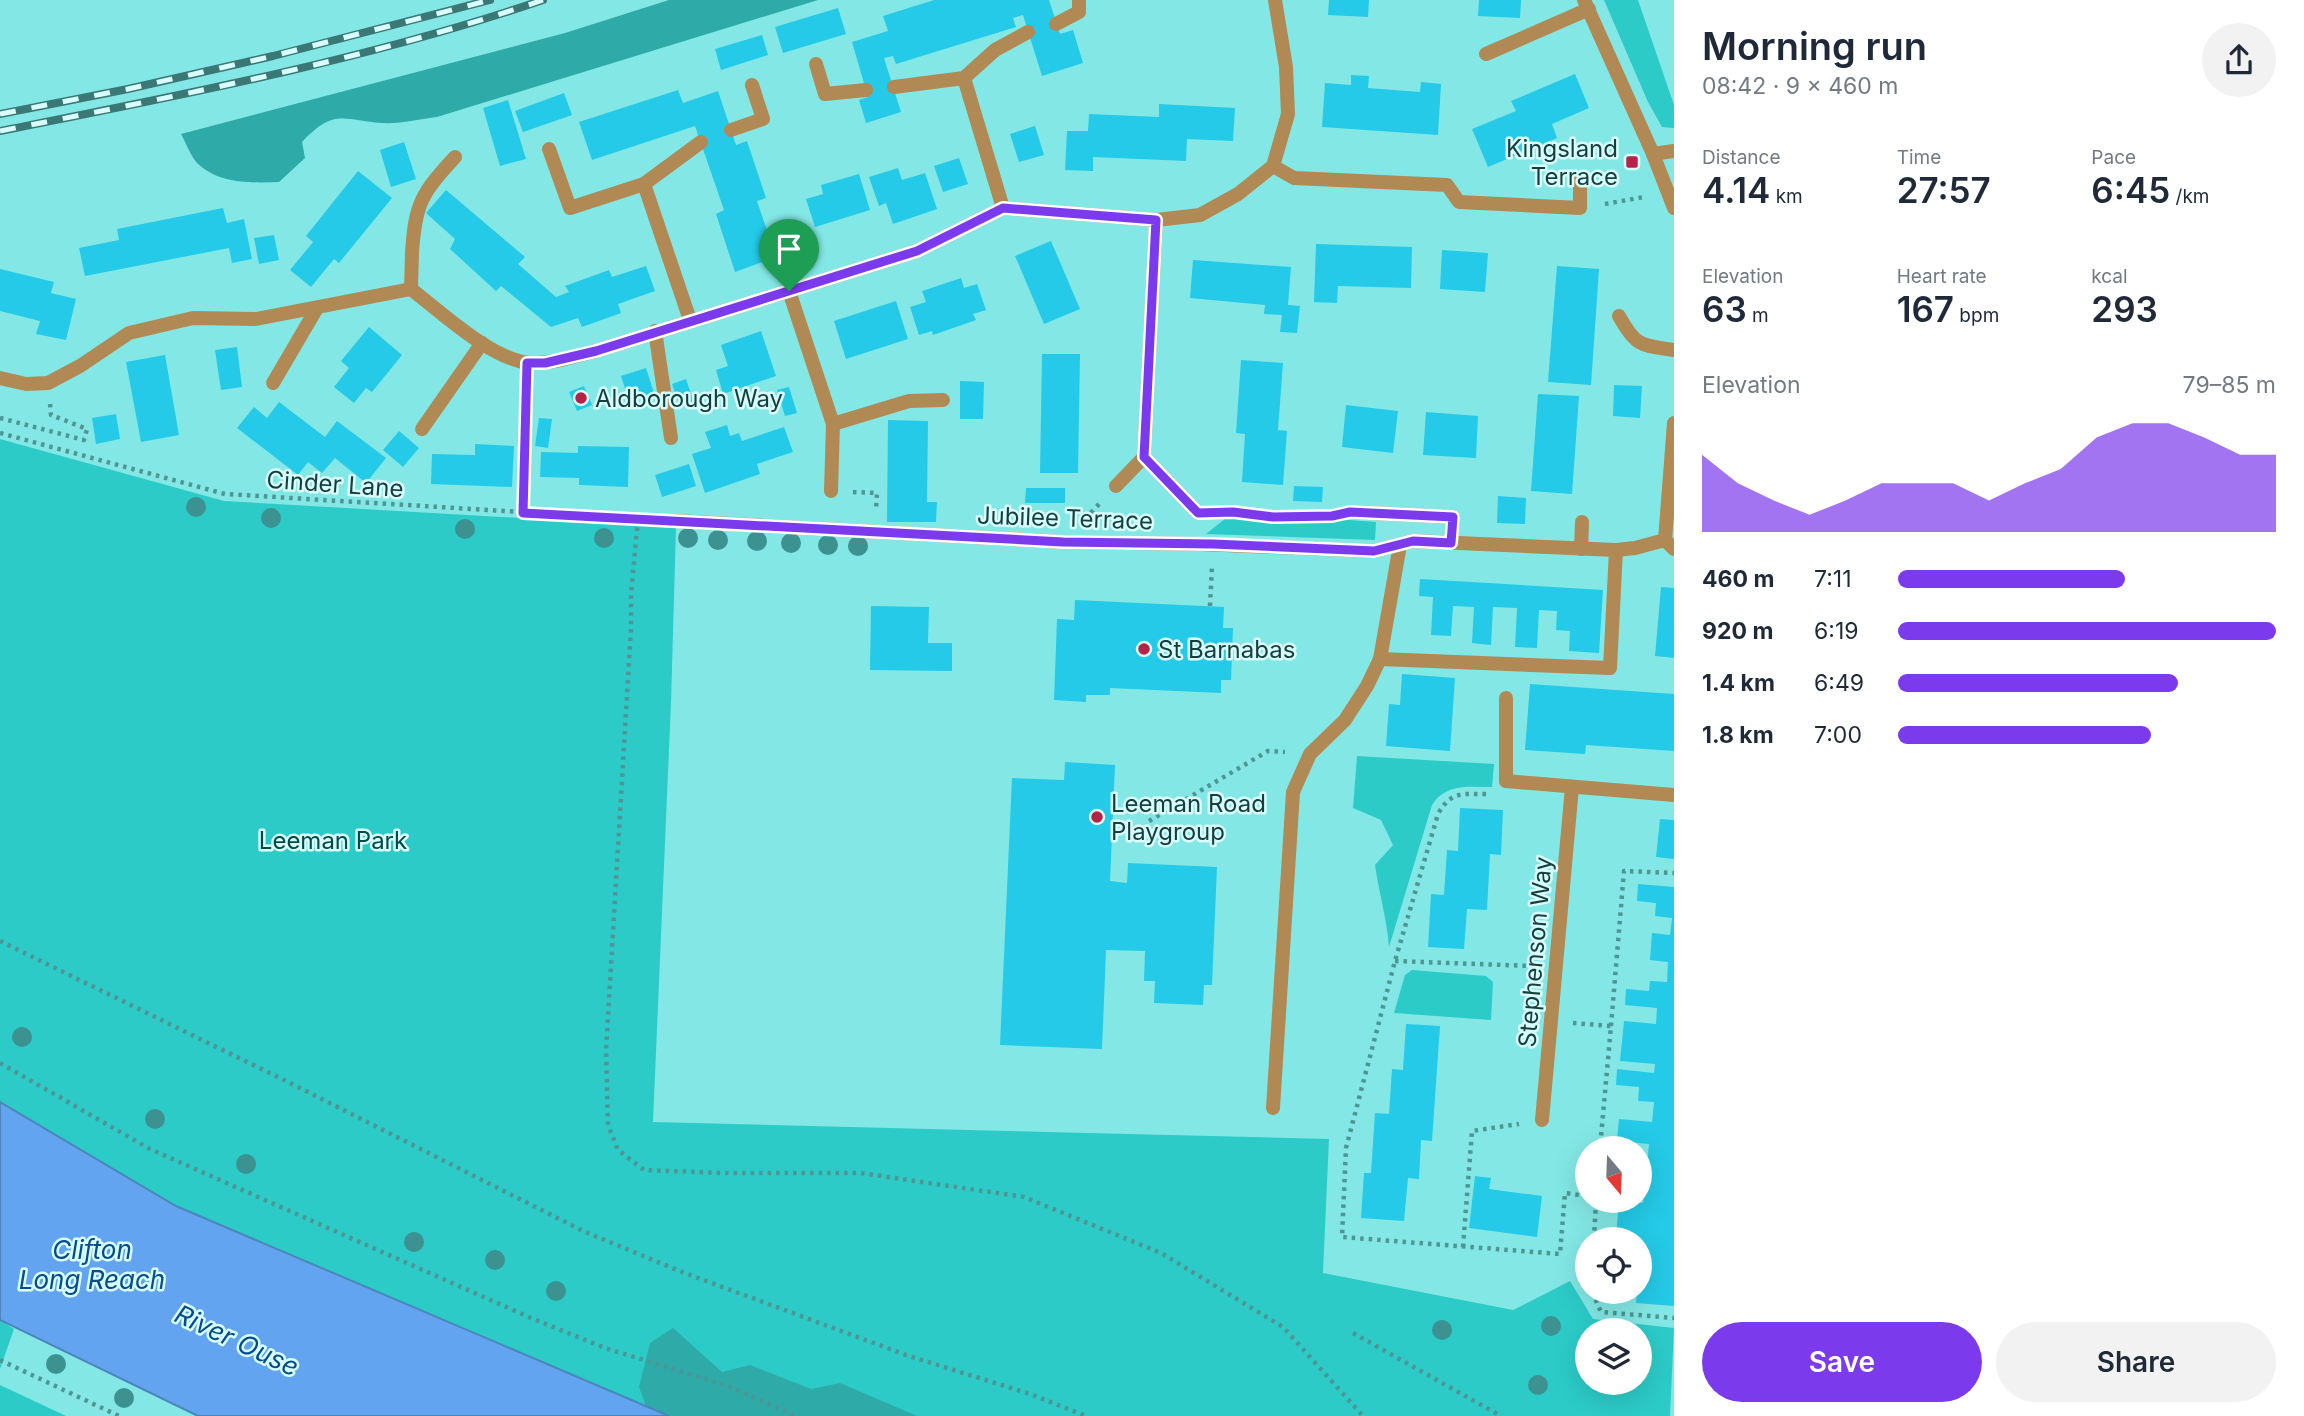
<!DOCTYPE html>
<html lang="en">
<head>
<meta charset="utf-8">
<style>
	:root { --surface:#fff; --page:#f2f2f3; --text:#1f2937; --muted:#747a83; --accent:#7c3aed }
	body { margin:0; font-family:Inter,sans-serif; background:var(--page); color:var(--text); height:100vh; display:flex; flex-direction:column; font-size:26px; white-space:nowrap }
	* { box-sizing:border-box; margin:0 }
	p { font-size:23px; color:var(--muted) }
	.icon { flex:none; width:38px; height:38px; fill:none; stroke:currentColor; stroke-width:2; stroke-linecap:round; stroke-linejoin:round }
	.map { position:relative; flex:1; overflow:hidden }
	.details { display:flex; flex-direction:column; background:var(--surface); width:630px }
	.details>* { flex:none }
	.needle { width:46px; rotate:161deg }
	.tools { position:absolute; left:1575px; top:1136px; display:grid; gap:14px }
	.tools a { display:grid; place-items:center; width:77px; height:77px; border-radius:50%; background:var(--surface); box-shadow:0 7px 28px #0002; font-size:35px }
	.pin { position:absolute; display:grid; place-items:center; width:60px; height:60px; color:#fff; margin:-72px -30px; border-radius:50% 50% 50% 0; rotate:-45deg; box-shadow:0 0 7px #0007 }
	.pin .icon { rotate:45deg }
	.round { display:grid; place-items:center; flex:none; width:74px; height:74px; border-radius:37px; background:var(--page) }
	.head { display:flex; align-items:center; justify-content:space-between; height:119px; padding:0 28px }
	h1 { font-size:38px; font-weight:600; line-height:52px }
	.metrics { display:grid; grid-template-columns:repeat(3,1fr); gap:10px; height:119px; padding:7px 28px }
	.metrics div { display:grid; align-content:center }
	.metrics b { font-size:35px; font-weight:600 }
	.metrics small { font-size:19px; font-weight:400 }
	.metrics p { font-size:19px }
	.chart { height:196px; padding:14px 28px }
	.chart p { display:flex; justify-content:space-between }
	.chart svg { width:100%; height:126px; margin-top:7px; fill:var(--accent); opacity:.7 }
	.primary-button { display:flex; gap:14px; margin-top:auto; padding:14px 28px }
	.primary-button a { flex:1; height:80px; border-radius:42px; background:var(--accent); color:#fff; font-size:28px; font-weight:600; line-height:80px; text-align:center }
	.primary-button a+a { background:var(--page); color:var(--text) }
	ul { padding:0 28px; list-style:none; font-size:23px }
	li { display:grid; grid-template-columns:112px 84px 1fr; align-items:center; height:52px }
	li i { height:18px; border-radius:9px; background:var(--accent) }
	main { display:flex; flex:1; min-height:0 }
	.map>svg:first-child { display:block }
</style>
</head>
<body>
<main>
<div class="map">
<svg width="1674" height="1416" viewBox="0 0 1674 1416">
	<rect width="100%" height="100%" fill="#83e8e5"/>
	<g fill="#2ccbc8" fill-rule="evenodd">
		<path d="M1604,0H1638L1674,105V128L1662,127L1648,102Z"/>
		<path d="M0,439L224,501L676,527L671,703L653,1122L1329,1139L1323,1273L1513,1310L1570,1281L1593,1319L1674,1328L1670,1416H669L176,1206L0,1102ZM1587,1330H1640V1382H1587Z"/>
		<path d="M1226,518L1275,522L1349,520L1376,522L1375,540L1206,534Z"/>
		<path d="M1357,756L1494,764L1492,787C1469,787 1446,783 1432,805L1389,947C1387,919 1379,893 1375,865L1393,845L1381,820L1353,808Z"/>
		<path d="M1412,970L1486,976L1493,982L1491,1020L1394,1013L1405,975Z"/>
		<path d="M0,1320L14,1329L0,1369Z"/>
		<path d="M0,1385L66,1416H0Z"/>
	</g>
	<g fill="#2eaaa8">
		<path d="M669,0H818L437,117C420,119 400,124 382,123C342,120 334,108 302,142L305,158L279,182C251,183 220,184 198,164C191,157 186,143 181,134L565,33Z"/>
		<path d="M673,1328L722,1372L750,1365L811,1389L840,1383L917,1416H669L646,1406L639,1387L650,1343Z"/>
	</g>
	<path fill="#62a4ef" stroke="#4b86ba" stroke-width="2" d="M0,1102L176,1206L669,1416H198L0,1320Z"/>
	<g fill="#24cae7">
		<path d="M934,0H1049L1060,34L1073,30L1083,63L1042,76L1023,15L1013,18L1016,27L896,64L893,56L884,58L901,112L866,123L859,100L868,97L852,42L888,31L883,16Z"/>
		<path d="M1329,0H1369L1368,17L1328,15Z"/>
		<path d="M1479,0H1521L1520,18L1478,16Z"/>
		<path d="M838,8L846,34L783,53L775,27Z"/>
		<path d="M762,35L768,55L721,70L715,49Z"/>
		<path d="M1575,74L1589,108L1552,124L1557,138L1488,167L1472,129L1516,111L1511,101Z"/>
		<path d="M1351,75L1369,76L1368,88L1420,92L1421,82L1441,84L1438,135L1322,127L1325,83L1351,85Z"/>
		<path d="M678,90L683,103L718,91L736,145L747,141L766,198L757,201L776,257L735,272L716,214L724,210L695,126L592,160L579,122Z"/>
		<path d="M564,93L572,115L523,132L515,111Z"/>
		<path d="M508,100L526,159L500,166L483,108Z"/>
		<path d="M1159,104L1235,108L1233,141L1187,139L1186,161L1093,157V171L1065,170L1067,131H1088L1089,114L1159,117Z"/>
		<path d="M1035,126L1044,155L1019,162L1010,134Z"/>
		<path d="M404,142L416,179L391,187L380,150Z"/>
		<path d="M959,158L968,184L943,192L934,166Z"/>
		<path d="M898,168L902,180L925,173L937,209L893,224L886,203L879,206L869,177Z"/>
		<path d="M358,171L392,198L339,263L334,259L311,287L290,270L313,242L306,236Z"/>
		<path d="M859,174L870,210L815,227L806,199L823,194L821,185Z"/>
		<path d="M446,190L525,257L518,264L556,297L569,292L565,286L609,270L612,277L646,266L655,291L618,304L621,313L582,327L578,318L551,327L501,286L496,291L450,249L455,239L426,213Z"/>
		<path d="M223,208L227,223L244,219L252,259L232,263L229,248L85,276L79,248L119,240L117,229Z"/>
		<path d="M274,235L279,260L259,264L254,238Z"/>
		<path d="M1051,241L1080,309L1044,324L1015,256Z"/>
		<path d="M1316,244L1412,247L1411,288L1338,286L1337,303L1314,302Z"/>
		<path d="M1442,250L1488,253L1485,292L1440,289Z"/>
		<path d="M1193,260L1291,267L1288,305L1300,306L1297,333L1280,332L1282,315L1264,314L1265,305L1190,298Z"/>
		<path d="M1557,266L1599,269L1591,385L1548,382Z"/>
		<path d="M0,269L54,282L51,293L76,299L66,340L36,334L40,321L0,311Z"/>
		<path d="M961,278L964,288L977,284L986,310L973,314L976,320L933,335L932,331L919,335L910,307L926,302L922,291Z"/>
		<path d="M896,301L908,339L846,359L834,321Z"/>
		<path d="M369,327L402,355L372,392L366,388L354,403L334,387L349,368L341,361Z"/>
		<path d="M761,331L776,376L723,394L716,370L728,366L721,345Z"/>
		<path d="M237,347L242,387L221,390L215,350Z"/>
		<path d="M1042,354H1080L1078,473H1040Z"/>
		<path d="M165,355L179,435L141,442L126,362Z"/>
		<path d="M1241,360L1283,363L1278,430L1287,431L1283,485L1242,482L1245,434L1236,433Z"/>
		<path d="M646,368L654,393L629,401L621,376Z"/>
		<path d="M686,379L694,403L680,407L672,384Z"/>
		<path d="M960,381L984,382L983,419H960Z"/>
		<path d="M1614,385L1642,386L1640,418L1613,416Z"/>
		<path d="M584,386L592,405L577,411L569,392Z"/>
		<path d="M789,387L797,413L785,416L777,390Z"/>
		<path d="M1538,394L1579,396L1572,494L1531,491Z"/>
		<path d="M279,402L325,437L337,421L386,458L366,483L335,458L322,473L308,462L298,475L237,428L254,407L267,418Z"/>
		<path d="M1346,405L1398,411L1393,453L1342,447Z"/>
		<path d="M1426,412L1478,416L1476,458L1423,455Z"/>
		<path d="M116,414L120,439L96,444L92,418Z"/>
		<path d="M539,418L552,419L548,448L535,446Z"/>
		<path d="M888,420L928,421L927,502H937L936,522H887Z"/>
		<path d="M727,425L730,436L739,433L742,441L784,427L793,452L757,464L760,474L705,493L692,454L711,448L705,432Z"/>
		<path d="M399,431L419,448L403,467L383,450Z"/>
		<path d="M475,444L514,446L512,487L431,484L432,454L475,455Z"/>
		<path d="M578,446L629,447L628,487L579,485V478L540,477L541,452L578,453Z"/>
		<path d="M689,464L696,486L662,497L655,475Z"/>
		<path d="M1294,486L1323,487L1322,502L1293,501Z"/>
		<path d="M1026,488H1065V503H1025Z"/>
		<path d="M1498,496L1526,498L1525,524L1497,523Z"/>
		<path d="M1420,579L1603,590L1599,653L1569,651L1570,631L1556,630L1557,611L1539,610L1537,648L1515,647L1517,608L1493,607L1491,645L1472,643L1474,607L1453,606L1451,636L1431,635L1433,597L1419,596Z"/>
		<path d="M1661,587L1674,588V658L1655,656Z"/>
		<path d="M1075,600L1224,607L1223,628H1233L1231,680H1221V693L1110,688V695H1086V702L1054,700L1057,619L1074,620Z"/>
		<path d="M871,606L929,607L928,643H952V671L870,670Z"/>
		<path d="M1402,674L1455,678L1450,751L1386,746L1389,704L1400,705Z"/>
		<path d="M1530,684L1674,694V751L1586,745L1585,754L1525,750Z"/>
		<path d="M1065,762L1115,765L1110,881L1127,883L1128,863L1217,867L1212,985H1204L1203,1005L1154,1003L1155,981H1144L1145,951L1106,950L1102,1049L1000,1045L1012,778L1064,780Z"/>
		<path d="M1460,808L1503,810L1501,855L1490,854L1487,910L1467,909L1464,949L1428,947L1431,894L1444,895L1447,850L1458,851Z"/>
		<path d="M1660,819L1674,820V859L1656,857Z"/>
		<path d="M1638,884L1674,887V1306L1636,1303L1637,1292H1640L1642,1240L1616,1237L1619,1201L1643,1203L1644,1193H1640V1167H1647L1649,1144L1617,1141L1619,1119L1652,1122L1654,1102L1638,1101L1639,1087L1616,1085L1617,1069L1654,1073L1655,1064L1620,1061L1624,1021L1656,1024L1657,1008L1625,1005L1626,989L1649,991L1650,981L1667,982L1668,962L1650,960L1652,933L1670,935L1672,918L1655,916L1656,903L1637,901Z"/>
		<path d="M1406,1024L1440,1026L1432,1141L1421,1140L1419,1179L1408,1178L1404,1221L1361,1218L1364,1173H1371L1375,1113L1389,1114L1392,1069L1403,1070Z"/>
		<path d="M1475,1176L1491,1178L1489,1189L1542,1196L1537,1237L1469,1228Z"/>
	</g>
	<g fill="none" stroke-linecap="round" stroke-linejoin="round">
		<g stroke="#4d9694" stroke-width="4.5" stroke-dasharray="3.5 5" stroke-linecap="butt">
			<path d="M1605,204L1644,197"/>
			<path d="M0,418L84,440L87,429L51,415L50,404"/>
			<path d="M0,433L225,494L654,520"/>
			<path d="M853,492L877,493L876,508"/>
			<path d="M1222,512L1273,517L1329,516"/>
			<path d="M523,513L527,385"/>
			<path d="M638,519L631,594V628L606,1050L608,1125L618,1150L644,1170L723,1173H861L1024,1197L1161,1253L1283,1327L1363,1416"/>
			<path d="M1085,519L1101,502"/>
			<path d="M1210,606L1212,566"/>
			<path d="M1486,794C1462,794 1451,791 1438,814L1395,961L1346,1148L1342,1237L1560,1254L1565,1193L1587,1196"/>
			<path d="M1149,821L1268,751L1285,752"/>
			<path d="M0,941L288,1082L583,1231L682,1272L906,1355L1030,1394L1086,1416"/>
			<path d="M1395,961L1531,966"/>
			<path d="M1573,1023L1611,1026L1600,1148"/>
			<path d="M1611,1026L1624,871L1674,873"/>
			<path d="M0,1063L150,1149L531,1318L605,1348L728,1386L796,1416"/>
			<path d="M1594,1239L1596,1200"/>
			<path d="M1463,1247L1472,1131L1519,1124"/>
			<path d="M1592,1292L1601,1312L1674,1318"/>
			<path d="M1353,1333L1501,1416"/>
			<path d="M0,1360L119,1416"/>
		</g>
		<g stroke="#b18954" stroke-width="14">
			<path d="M1056,24L1079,12V0"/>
			<path d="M1486,54L1589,9"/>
			<path d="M816,64L825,94L866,90"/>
			<path d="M894,87L964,78L995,50L1028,32"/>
			<path d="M731,130L763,119L752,85"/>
			<path d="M549,149L570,208L644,184L701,142"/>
			<path d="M412,253C415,203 422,193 455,157"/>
			<path d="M1619,316C1636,347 1641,345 1674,350"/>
			<path d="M655,331L671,438"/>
			<path d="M273,383L317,308"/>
			<path d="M833,424L909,401L943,400"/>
			<path d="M422,429L482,343"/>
			<path d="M1350,512L1453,517L1451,543"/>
			<path d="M1581,549L1582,522"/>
			<path d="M1380,659L1610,668L1616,550"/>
			<path d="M1506,698V781"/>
			<path d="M1273,1108L1293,792L1310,754L1345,720L1367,686L1380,659L1400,545"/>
		</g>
		<g stroke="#b18954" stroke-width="14">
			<path d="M964,78L1003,208"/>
			<path d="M1653,154L1674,151"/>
			<path d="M1273,166L1294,178L1447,185L1459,202L1580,208V179"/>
			<path d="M644,184L690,320"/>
			<path d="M1156,220L1144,457L1198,513"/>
			<path d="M411,289L412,253"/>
			<path d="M789,291L833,424L831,491"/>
			<path d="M0,378L26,384L48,383L80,366L129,333L193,318L256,319L411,289C442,313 493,361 531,363C553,364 575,356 596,351L917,251L1003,208L1156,220L1200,215L1238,194L1273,166L1288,114L1286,67L1275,0"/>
			<path d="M1116,486L1144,457"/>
			<path d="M676,521L1063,542L1199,544L1374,551L1413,541L1616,550L1635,548L1665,540"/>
			<path d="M1506,781L1674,795"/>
			<path d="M1542,1120L1572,787"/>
		</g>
		<g stroke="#b18954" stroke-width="14">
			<path d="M1584,0L1653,154L1674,208"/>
			<path d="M1674,423L1665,540L1674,549"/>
		</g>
		<defs>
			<g id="rail">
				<path d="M0,114L128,89L273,56L490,0"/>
				<path d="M0,131C182,95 366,60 543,0"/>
			</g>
		</defs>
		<use href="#rail" stroke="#397876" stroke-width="8"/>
		<use href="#rail" stroke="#d8fdfc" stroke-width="5" stroke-dasharray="16" stroke-linecap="butt"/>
	</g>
	<g fill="#3c9290">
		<circle cx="196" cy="507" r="10"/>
		<circle cx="271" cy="518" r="10"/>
		<circle cx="465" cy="529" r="10"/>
		<circle cx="604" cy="538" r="10"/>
		<circle cx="688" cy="538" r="10"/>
		<circle cx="718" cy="540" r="10"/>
		<circle cx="757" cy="541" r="10"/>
		<circle cx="791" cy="543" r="10"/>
		<circle cx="828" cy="545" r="10"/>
		<circle cx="858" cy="546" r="10"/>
		<circle cx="22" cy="1037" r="10"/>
		<circle cx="155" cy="1119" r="10"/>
		<circle cx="246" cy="1164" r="10"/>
		<circle cx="414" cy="1242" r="10"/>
		<circle cx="495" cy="1260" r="10"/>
		<circle cx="556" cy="1291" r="10"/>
		<circle cx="1551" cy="1326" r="10"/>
		<circle cx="1442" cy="1330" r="10"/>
		<circle cx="56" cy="1364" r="10"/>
		<circle cx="1538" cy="1385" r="10"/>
		<circle cx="124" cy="1398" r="10"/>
	</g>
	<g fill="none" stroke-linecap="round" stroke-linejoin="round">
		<defs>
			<path id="route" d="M1003,208L1156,220L1144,457L1198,513L1233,512L1273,517L1332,516L1350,512L1453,517L1451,543L1413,541L1374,551L1213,544L1063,542L523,513L527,363H545L596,351L917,251Z"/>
		</defs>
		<use href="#route" stroke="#fff" stroke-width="14"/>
		<use href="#route" stroke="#7c3aed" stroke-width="9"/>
	</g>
	<g fill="#b52347" stroke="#d8fdfc" stroke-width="2.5">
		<rect x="1625" y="155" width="14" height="14" rx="3.5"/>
		<circle cx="581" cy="398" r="7"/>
		<circle cx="1144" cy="649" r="7"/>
		<circle cx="1097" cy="817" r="7"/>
	</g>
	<g text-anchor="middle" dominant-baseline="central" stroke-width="5" stroke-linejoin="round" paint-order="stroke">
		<g font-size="24" fill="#143f3e" stroke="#d8fdfc" text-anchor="start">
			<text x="1618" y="148" text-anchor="end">Kingsland<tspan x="1618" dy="28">Terrace</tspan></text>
			<text x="595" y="398">Aldborough Way</text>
			<text x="1158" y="649">St Barnabas</text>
			<text x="1111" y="803">Leeman Road<tspan x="1111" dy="28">Playgroup</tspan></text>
		</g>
		<g font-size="24" fill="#143f3e" stroke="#d8fdfc">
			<text transform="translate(335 484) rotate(4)">Cinder Lane</text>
			<text transform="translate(1065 518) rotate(2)">Jubilee Terrace</text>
			<text transform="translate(1535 952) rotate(-85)">Stephenson Way</text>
		</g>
		<g font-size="24" fill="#014b4a" stroke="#d8fdfc">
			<text x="333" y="840">Leeman Park</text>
		</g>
		<g font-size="26" font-style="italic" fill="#024c8f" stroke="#d8fdfc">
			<text x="92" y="1249">Clifton<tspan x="92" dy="30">Long Reach</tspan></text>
			<text transform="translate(237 1340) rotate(25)">River Ouse</text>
		</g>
	</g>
</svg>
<div class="tools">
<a><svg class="needle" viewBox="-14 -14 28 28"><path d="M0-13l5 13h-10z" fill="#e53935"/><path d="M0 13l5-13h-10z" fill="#747a83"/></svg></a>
<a><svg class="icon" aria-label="locate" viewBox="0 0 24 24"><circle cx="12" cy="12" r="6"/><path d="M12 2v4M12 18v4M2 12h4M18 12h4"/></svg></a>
<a><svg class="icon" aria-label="layers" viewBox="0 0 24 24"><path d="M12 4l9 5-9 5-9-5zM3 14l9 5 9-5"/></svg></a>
</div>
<div class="pin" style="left:789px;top:291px;background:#1e9e55"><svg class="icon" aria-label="arrive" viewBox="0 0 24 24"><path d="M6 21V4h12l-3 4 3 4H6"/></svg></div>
</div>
<section class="details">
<div class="head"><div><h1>Morning run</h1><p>08:42 · 9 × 460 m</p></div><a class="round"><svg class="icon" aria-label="share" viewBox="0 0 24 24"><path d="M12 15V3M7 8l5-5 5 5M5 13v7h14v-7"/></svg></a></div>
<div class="metrics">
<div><p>Distance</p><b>4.14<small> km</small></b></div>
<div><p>Time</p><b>27:57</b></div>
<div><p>Pace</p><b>6:45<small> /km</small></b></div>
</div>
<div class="metrics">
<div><p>Elevation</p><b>63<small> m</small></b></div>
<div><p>Heart rate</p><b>167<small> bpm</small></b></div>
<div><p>kcal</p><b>293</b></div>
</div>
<div class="chart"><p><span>Elevation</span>79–85 m</p>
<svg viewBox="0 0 160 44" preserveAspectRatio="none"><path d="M0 44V17L10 27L20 33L30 38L40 33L50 27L60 27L70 27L80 33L90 27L100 22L110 11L120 6L130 6L140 11L150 17L160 17V44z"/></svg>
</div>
<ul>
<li><b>460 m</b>7:11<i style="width:60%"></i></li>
<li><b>920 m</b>6:19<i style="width:100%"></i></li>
<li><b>1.4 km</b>6:49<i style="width:74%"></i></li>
<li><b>1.8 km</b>7:00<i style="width:67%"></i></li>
</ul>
<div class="primary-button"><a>Save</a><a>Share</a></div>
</section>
</main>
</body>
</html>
